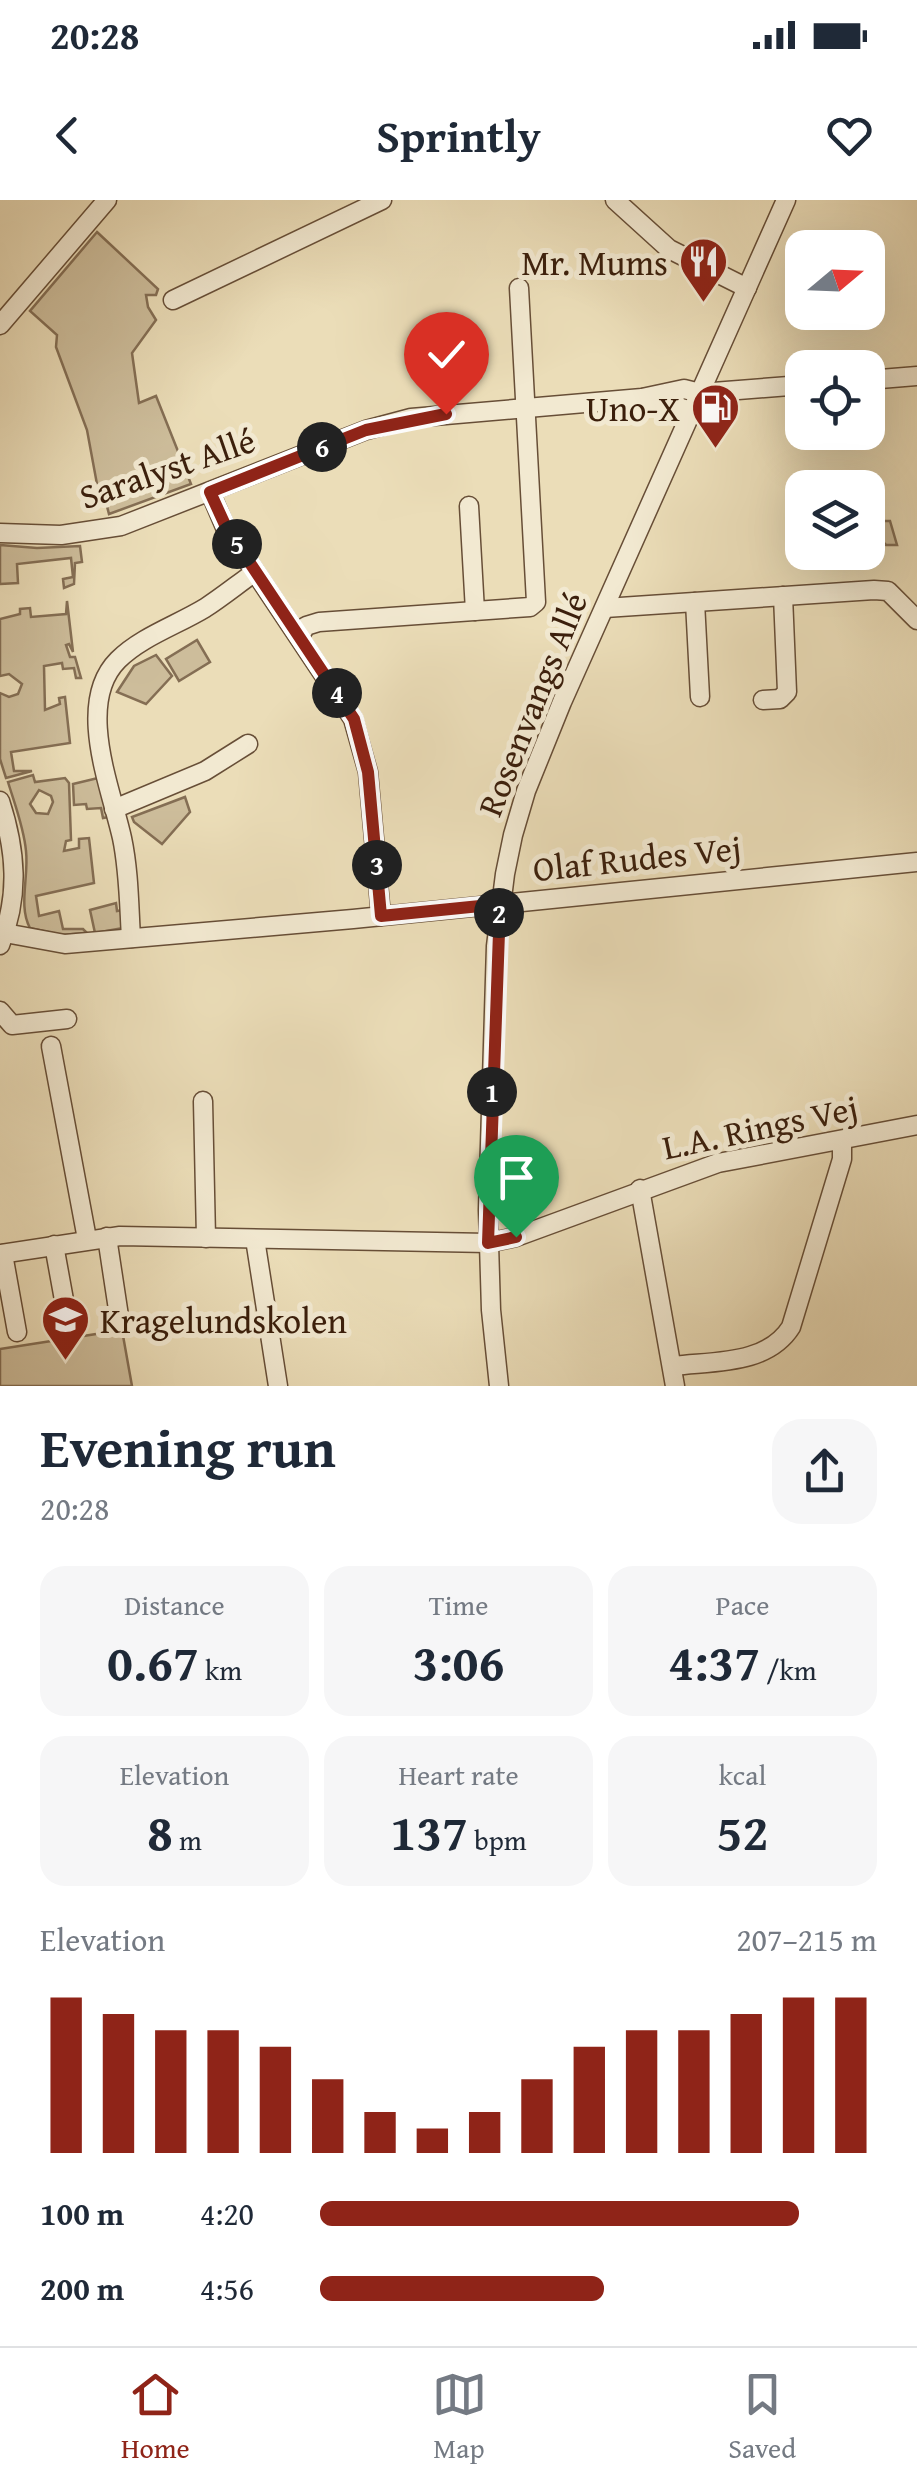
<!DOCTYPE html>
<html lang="en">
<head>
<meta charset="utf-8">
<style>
	:root { --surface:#fff; --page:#f6f6f7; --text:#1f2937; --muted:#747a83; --line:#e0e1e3; --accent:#8f2418 }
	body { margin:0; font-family:"Gentium Book Plus",serif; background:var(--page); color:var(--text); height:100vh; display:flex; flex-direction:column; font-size:38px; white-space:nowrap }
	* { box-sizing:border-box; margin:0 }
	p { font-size:32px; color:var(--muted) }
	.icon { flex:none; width:55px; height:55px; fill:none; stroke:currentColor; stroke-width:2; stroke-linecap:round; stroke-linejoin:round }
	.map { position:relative; height:1186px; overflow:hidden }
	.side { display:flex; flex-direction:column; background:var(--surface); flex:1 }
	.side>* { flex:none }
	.needle { width:65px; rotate:71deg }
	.controls { position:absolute; left:785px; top:30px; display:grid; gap:20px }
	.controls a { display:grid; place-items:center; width:100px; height:100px; border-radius:20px; background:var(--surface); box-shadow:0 10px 40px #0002; font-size:50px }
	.pin { position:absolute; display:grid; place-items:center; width:85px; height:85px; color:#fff; margin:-102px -42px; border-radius:50% 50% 50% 0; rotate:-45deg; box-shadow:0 0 10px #0007 }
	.pin .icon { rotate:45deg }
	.km { position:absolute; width:50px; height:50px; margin:-25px; border-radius:50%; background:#222; color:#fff; font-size:28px; line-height:50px; text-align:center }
	.round { display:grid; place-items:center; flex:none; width:105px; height:105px; border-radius:30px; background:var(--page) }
	.summary { display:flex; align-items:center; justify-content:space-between; height:170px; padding:0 40px }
	h1 { font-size:55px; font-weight:600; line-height:75px }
	.stats { display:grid; grid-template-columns:repeat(3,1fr); gap:15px; height:170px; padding:10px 40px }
	.stats div { display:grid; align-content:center; border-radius:25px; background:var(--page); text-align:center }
	.stats b { font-size:50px; font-weight:600 }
	.stats small { font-size:28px; font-weight:400 }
	.stats p { font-size:28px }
	.chart { height:280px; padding:20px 40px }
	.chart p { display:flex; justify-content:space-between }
	.chart svg { width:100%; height:180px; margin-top:10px; stroke:var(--accent); stroke-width:6 }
	ul { padding:0 40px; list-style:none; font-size:32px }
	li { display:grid; grid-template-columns:160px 120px 1fr; align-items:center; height:75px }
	li i { height:25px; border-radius:12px; background:var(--accent) }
	.status { display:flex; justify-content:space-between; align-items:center; height:70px; padding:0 50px; background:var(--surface); direction:ltr }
	.status svg { height:28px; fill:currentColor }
	header { display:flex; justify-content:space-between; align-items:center; height:130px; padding:0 40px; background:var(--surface); font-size:45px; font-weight:600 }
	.menu { display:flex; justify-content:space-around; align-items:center; height:140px; border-top:2px solid var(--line); background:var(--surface); font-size:28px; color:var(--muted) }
	.menu a { display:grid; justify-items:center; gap:5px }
	.menu .on { color:var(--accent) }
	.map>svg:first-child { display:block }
</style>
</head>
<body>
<div class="status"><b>20:28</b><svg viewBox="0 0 49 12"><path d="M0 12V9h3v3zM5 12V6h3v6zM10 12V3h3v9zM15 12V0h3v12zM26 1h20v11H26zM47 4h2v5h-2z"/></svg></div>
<header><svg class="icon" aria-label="back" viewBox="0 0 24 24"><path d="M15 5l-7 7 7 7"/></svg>Sprintly<svg class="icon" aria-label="heart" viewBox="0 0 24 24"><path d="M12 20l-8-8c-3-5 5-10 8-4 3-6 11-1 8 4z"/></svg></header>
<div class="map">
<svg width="917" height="1186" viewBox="0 0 917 1186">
	<rect width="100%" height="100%" fill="#ebddb8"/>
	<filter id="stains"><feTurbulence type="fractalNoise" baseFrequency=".002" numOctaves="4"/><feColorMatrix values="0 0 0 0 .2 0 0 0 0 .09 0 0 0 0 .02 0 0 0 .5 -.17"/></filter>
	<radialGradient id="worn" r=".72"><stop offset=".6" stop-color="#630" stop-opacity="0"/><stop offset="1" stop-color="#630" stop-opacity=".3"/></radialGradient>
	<g fill="#cdbd9b" stroke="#846e54" stroke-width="2.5" fill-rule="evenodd">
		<path d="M97,32L158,89L156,95H146L148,107L156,120L132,153L139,203L156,196L191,284L109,314L104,295H99L87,230L56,147L57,135L30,111Z"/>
		<path d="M868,303L881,310L884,321H890L897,345H886L868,327Z"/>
		<path d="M0,345L37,348L80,346L82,362L75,363L74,384L64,388L63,379L73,377L71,358L17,364L18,383L0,384Z"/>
		<path d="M67,401L73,452L69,444L66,445L70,457H75L81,478H76L74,468L63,469L62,463L44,466L45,510L60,504L59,498L65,497L70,543L11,552L14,571H32L6,578L0,559V493L9,497L18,494L22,484L9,474L0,476V419L20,414V409L30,408L31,417L66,414Z"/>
		<path d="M197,440L210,462L179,481L166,459Z"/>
		<path d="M156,455L172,476L146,504L117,492L134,466Z"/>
		<path d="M33,575L35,582L65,578L69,583L71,640L66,641L64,651L79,648V639L89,638L94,683L36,696L39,716L59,711L63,729H83L87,733L61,735L30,728C18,706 29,677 26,651C24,628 15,605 8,582ZM39,590L51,596L53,602L48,614L36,613L30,604Z"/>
		<path d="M98,578L109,617L103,618L101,608L87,609L86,604L74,605L73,584Z"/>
		<path d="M185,597L190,612L162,644L134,622L132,617Z"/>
		<path d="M116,703L117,711L123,710V728L95,733L90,710Z"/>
		<path d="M122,1130L132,1186H0V1149Z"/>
	</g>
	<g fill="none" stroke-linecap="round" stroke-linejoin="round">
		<defs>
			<g id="minor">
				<path d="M615,0L669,49L747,88"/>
				<path d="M173,100L382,0"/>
				<path d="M0,125L107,0"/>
				<path d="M868,180L917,176"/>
				<path d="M644,198L692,211"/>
				<path d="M210,292L225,327L353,519L368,572L381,716"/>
				<path d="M469,306L475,411"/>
				<path d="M0,333L61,335L121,326L366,230L411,218L642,198L684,189L700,193L802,185"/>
				<path d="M695,402L700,497"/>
				<path d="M605,408L874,390L888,391L917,420"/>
				<path d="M299,437L306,426L319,422L530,407L536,402L519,88"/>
				<path d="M763,500L780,499L787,492L783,396"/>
				<path d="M0,601C16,650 20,696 0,745"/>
				<path d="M114,609L205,571L248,544"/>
				<path d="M5,733L65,744L353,719L917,662"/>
				<path d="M131,738C129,705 129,671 122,638C111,588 75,503 118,460C141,437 177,425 205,408C222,397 238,384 255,372"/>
				<path d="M0,811L12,825L67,819"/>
				<path d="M51,846L87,1039"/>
				<path d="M203,901L206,1038"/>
				<path d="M640,989L675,1186"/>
				<path d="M107,1037L119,1116"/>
				<path d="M255,1039L278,1186"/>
				<path d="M54,1045L68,1122"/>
				<path d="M0,1054L120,1036L488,1043L516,1037L718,963L917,925"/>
				<path d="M3,1054L17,1132"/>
				<path d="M674,1166C714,1161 767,1165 791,1127L842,959V941"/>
				<path d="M499,1186L491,1110L488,1010L496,746L505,674L513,635L526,591L562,502L786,0"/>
			</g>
		</defs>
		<use href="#minor" stroke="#674e37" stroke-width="21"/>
		<use href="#minor" stroke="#f2e9d1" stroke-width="18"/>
	</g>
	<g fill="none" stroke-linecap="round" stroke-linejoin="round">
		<defs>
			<path id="route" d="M446,214L366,230L210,292L226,327L354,519L368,572L381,716L500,704L488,1043L516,1037"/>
		</defs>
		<use href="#route" stroke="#fff" stroke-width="20"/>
		<use href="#route" stroke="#8f2418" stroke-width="12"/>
	</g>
	<defs>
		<symbol id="restaurant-pin" viewBox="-11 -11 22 30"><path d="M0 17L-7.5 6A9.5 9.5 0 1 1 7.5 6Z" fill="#8f2418" stroke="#f2e9d1"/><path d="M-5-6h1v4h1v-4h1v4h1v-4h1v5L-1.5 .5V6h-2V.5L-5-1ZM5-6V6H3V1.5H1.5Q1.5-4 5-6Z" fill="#fff"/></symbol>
		<symbol id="fuel-pin" viewBox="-11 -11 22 30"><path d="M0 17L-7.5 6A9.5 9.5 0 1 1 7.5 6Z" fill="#8f2418" stroke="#f2e9d1"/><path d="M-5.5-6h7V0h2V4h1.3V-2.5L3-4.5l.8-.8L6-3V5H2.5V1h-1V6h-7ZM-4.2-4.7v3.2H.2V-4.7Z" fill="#fff"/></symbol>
		<symbol id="school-pin" viewBox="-11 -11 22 30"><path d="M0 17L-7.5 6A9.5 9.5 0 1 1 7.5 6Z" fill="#8f2418" stroke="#f2e9d1"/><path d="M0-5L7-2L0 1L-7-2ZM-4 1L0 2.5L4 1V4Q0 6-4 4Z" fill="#fff"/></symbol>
	</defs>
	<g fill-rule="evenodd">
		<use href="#restaurant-pin" x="676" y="34" width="55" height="75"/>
		<use href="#fuel-pin" x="688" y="180" width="55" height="75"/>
		<use href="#school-pin" x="38" y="1092" width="55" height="75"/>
	</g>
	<g text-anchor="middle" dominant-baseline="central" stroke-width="10" stroke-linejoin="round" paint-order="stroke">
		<g font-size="35" fill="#3b1f0c" stroke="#f2e9d1" text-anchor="end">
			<text x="668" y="62">Mr. Mums</text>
			<text x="680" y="208">Uno-X</text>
			<text x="100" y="1120" text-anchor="start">Kragelundskolen</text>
		</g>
		<g font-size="35" fill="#3b1f0c" stroke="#f2e9d1">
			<text transform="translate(167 268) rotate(-19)">Saralyst Allé</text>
			<text transform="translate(532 504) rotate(-68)">Rosenvangs Allé</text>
			<text transform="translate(637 658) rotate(-6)">Olaf Rudes Vej</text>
			<text transform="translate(760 927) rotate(-12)">L.A. Rings Vej</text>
		</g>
	</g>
	<rect width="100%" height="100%" filter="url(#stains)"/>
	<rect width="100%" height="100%" fill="url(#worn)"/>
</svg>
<div class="controls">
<a><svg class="needle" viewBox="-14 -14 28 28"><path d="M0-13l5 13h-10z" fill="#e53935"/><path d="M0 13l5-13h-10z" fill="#747a83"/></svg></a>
<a><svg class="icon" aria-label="locate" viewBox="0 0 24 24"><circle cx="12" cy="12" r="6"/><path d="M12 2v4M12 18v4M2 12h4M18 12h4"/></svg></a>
<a><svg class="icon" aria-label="layers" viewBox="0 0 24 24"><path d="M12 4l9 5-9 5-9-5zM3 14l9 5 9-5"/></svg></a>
</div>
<div class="pin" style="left:516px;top:1037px;background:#1e9e55"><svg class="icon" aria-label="arrive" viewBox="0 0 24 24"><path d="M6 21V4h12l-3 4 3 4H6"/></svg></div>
<div class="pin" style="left:446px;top:214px;background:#d93025"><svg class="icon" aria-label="check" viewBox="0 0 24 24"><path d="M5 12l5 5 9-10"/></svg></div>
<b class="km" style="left:492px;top:892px">1</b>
<b class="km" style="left:499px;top:713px">2</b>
<b class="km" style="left:377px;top:665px">3</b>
<b class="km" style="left:337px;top:493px">4</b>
<b class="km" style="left:237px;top:344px">5</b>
<b class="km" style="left:322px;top:247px">6</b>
</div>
<section class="side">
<div class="summary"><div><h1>Evening run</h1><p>20:28</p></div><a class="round"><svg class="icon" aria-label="share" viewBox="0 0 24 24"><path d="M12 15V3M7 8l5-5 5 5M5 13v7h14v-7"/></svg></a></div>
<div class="stats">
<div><p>Distance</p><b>0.67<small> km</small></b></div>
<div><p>Time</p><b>3:06</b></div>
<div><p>Pace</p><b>4:37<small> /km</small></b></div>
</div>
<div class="stats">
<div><p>Elevation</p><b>8<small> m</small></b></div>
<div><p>Heart rate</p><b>137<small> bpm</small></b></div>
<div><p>kcal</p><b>52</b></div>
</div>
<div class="chart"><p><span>Elevation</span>207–215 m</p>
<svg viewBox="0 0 160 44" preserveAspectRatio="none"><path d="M5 44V6M15 44V10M25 44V14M35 44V14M45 44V18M55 44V26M65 44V34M75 44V38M85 44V34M95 44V26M105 44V18M115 44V14M125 44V14M135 44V10M145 44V6M155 44V6"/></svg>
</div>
<ul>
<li><b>100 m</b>4:20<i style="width:86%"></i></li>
<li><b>200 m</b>4:56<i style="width:51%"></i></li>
</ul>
</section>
<nav class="menu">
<a class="on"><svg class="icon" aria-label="home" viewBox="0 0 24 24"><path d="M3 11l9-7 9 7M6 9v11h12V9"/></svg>Home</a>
<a><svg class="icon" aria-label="map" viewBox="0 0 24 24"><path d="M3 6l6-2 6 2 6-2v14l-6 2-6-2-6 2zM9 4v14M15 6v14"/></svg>Map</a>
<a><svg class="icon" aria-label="saved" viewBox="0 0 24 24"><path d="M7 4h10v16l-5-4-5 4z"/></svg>Saved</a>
</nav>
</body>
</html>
